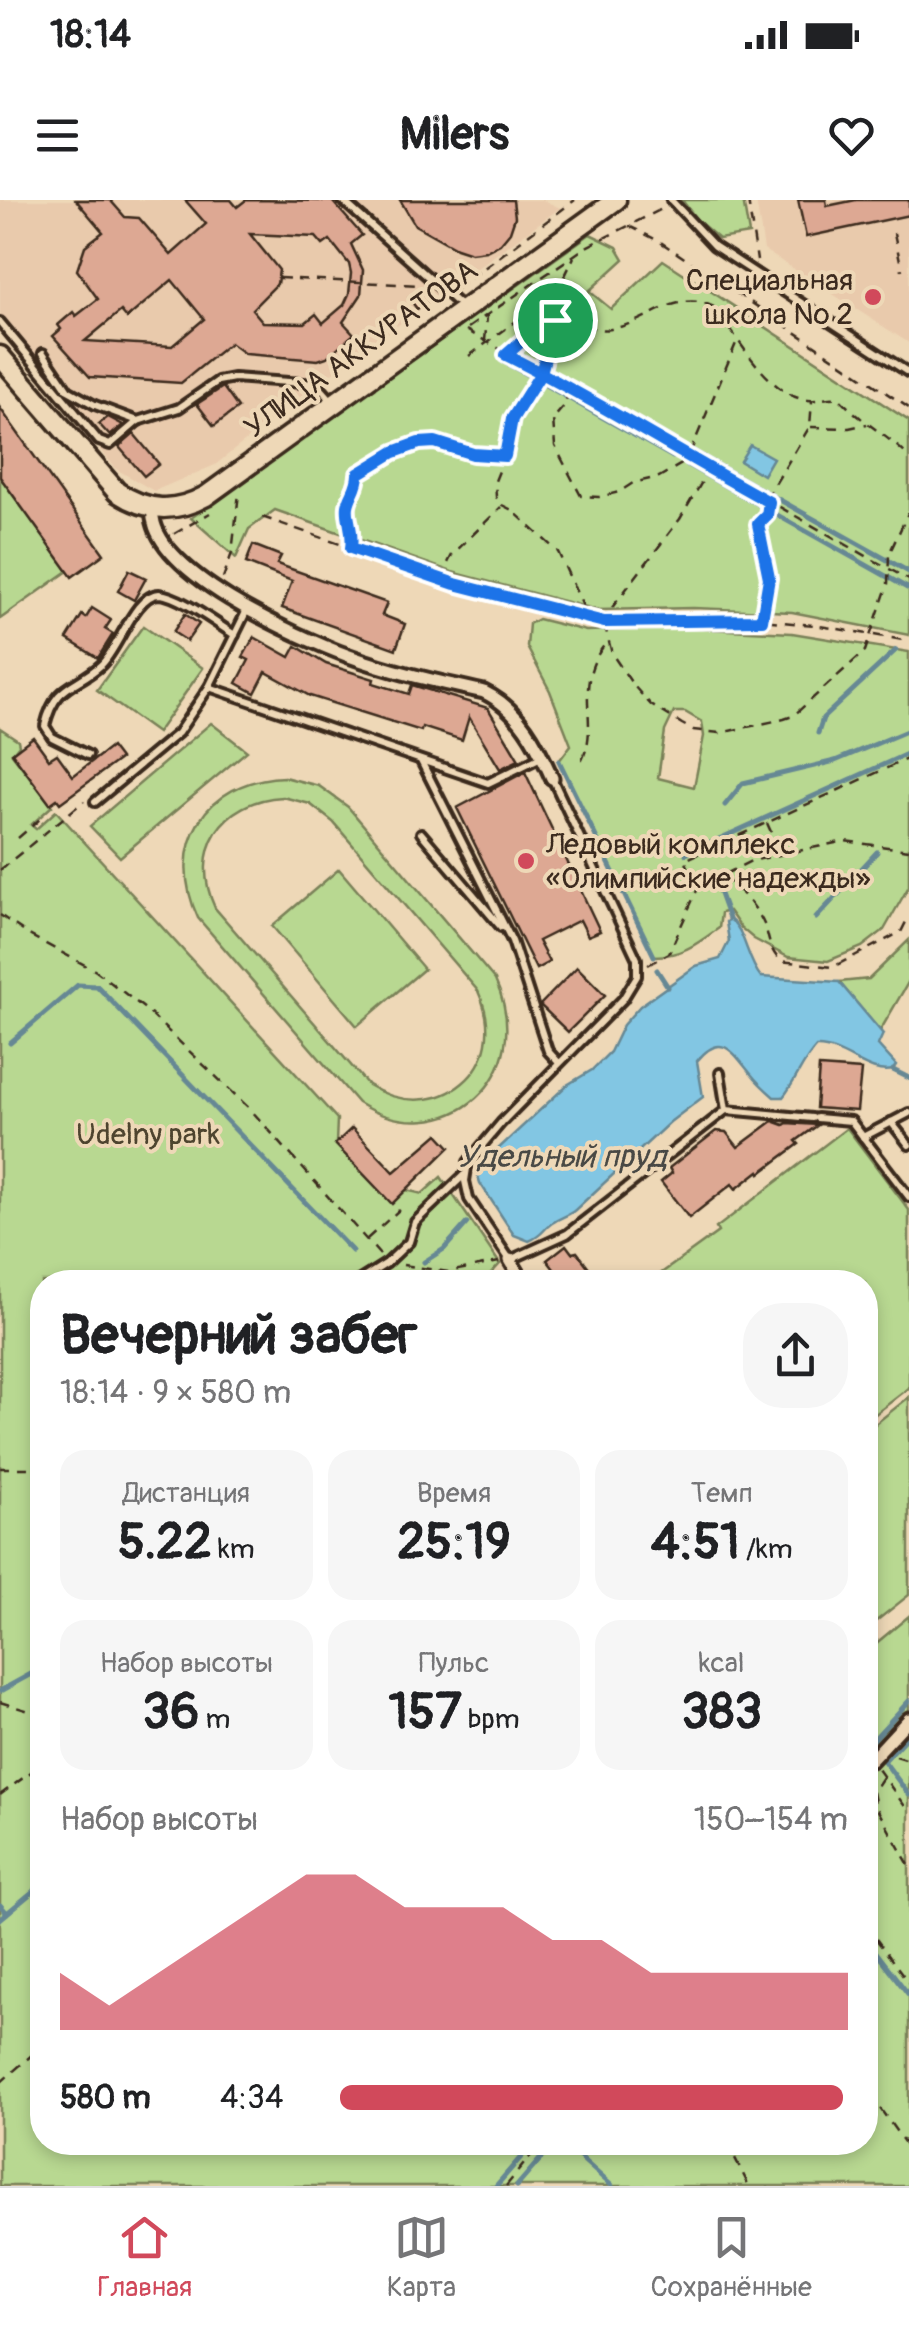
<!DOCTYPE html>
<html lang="ru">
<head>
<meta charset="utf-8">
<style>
	:root { --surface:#fff; --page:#f6f6f6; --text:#202124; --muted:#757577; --line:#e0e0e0; --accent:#d1495b }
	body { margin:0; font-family:Pangolin,sans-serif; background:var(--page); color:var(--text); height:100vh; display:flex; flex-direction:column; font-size:38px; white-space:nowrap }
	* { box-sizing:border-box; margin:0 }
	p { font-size:32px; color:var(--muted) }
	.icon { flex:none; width:55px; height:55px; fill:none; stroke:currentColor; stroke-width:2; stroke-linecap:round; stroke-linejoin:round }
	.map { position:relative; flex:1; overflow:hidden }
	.details { position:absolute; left:30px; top:1070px; width:848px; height:885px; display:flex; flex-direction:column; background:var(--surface); border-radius:40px; box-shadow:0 5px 15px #0003 }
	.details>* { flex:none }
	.pin { position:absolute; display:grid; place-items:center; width:85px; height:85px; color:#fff; margin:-42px; border:5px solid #fff; border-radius:50%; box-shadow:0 2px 10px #0007 }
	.round { display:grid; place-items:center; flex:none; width:105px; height:105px; border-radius:40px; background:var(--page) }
	.summary { display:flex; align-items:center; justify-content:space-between; height:170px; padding:0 30px }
	h1 { font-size:55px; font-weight:700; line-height:75px }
	.figures { display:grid; grid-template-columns:repeat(3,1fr); gap:15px; height:170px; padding:10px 30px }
	.figures div { display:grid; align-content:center; border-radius:25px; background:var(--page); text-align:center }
	.figures b { font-size:50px; font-weight:700 }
	.figures small { font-size:28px; font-weight:400 }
	.figures p { font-size:28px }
	.chart { height:280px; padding:20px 30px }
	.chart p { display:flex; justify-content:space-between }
	.chart svg { width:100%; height:180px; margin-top:10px; fill:var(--accent); opacity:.7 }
	ul { padding:0 30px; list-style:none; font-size:32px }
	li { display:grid; grid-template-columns:160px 120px 1fr; align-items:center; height:75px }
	li i { height:25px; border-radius:12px; background:var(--accent) }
	.status { display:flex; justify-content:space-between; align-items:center; height:70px; padding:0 50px; background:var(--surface); direction:ltr }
	.status svg { height:28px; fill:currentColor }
	header { display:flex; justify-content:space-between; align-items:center; height:130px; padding:0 30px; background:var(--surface); font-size:45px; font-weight:700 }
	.dock { display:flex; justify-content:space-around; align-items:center; height:140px; border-top:2px solid var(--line); background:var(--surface); font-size:28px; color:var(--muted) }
	.dock a { display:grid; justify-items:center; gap:5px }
	.dock .selected { color:var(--accent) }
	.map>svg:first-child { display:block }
</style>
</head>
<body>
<div class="status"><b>18:14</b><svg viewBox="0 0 49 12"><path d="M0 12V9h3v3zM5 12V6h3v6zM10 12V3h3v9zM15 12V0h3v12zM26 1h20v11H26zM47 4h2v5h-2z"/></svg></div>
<header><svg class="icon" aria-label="menu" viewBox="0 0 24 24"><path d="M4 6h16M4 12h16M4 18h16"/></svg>Milers<svg class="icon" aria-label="heart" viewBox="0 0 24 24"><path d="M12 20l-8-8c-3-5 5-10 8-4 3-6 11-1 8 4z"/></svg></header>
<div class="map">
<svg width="909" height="1986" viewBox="0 0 909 1986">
	<rect width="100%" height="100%" fill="#eed8b7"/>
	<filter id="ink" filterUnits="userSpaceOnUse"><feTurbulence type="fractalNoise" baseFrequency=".01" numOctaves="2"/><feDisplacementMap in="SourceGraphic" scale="20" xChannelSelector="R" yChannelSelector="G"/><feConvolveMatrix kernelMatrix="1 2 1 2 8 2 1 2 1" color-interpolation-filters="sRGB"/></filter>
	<g filter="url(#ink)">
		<g fill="#e9caac">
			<path d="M0,0H543L560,8L317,184L215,265L154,291L116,269L0,129Z"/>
			<path d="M756,0H909V143L764,50Z"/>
		</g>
		<g fill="#b8d891" stroke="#7a8158" stroke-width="2.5" fill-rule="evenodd">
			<path d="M682,0H743L749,34L719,39L697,20Z"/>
			<path d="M590,34L617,47L624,59L589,91L611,109L663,60L909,221V435L792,412L693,408L598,410L452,372L275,310L249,329L236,358L191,318Z"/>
			<path d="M0,277L68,371L0,419Z"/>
			<path d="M538,419L586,431L687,428L792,433L909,452V686L884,730L862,747L828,761L788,757L754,739L741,728L729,711L721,713L719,728C697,744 682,756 654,756L559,561L571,545L550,491L527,447L529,424ZM674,512H685L702,522L704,536L694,587L658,578L665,531Z"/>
			<path d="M143,426L203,468L157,533L97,490Z"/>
			<path d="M211,523L247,551L120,657L90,626Z"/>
			<path d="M0,528L18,540L19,545L12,554L52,606L31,625L36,629L56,611L337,919L336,944L392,1003L406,990L422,994L441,977L500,1064L488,1077L492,1082H42V1942H865V1447L868,1450L909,1416V1986H0Z"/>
			<path d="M284,577L319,586L348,607L495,780C539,875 447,958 358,903L198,718C165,646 205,580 284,577ZM283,597L310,604L333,622L478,791C514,867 438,929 368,885L215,708C189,651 221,600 283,597Z"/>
			<path d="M339,669L424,769L357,826L272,726Z"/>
			<path d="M909,740V781L880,831L839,782L869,779Z"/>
			<path d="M847,928L909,1010V1188L865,1222V1082H649L718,1032L716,1028Z"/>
			<path d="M909,1197V1395L865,1430V1232Z"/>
		</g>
		<g fill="#82c6e3" stroke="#668894" stroke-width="2.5">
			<path d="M750,245L773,258L763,275L740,261Z"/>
			<path d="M729,719C745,728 746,759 761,777L839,782L883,834L878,845L896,865L893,870C868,876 844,846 816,847C802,862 796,881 783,897H774C766,890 758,883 751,874C733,853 722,830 697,861L703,897L670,922L575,1010C568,1016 561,1017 554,1022C544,1027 544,1035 529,1041L514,1035L480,983L478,976L484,962L567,885L592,870L610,852L623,825L640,806L696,766L720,759L729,741L726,722Z"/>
		</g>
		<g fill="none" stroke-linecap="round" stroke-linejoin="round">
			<g stroke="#668894" stroke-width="5">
				<path d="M517,153L675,241"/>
				<path d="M503,161L673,257"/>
				<path d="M692,251L909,372"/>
				<path d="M688,265L909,389"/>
				<path d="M818,533L823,518L896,450"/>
				<path d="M559,561L654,756"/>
				<path d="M725,605L743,583L835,561L909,530"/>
				<path d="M686,654L909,553"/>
				<path d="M720,694L729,719"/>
				<path d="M816,718L877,652"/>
				<path d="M657,770L668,787"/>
				<path d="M10,843L78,785L97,786L352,1051"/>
				<path d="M893,870L909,878"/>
				<path d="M424,1062L444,1049L467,1023"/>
				<path d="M540,1081L542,1082"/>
				<path d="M0,1491L42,1468"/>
				<path d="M865,1528L874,1539L909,1501"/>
				<path d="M909,1534L884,1561L909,1595"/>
				<path d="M0,1705L7,1713"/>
				<path d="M0,1719L42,1684"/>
				<path d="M865,1738L909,1795"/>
				<path d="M563,1942L612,1986"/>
				<path d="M496,1986L534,1942"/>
				<path d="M517,1986L555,1942"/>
			</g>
		</g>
		<g fill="#dda893" stroke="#3b2a1e" stroke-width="2.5" fill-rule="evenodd">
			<path d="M76,0H110L125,17L139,18L171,55L206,24L185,0H231L237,7L246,0L332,1L362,35L351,44L363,70L361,95L343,122L354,134L327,157L318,160L245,154L230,143L181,183L90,177L53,136L61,129L58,125L73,112L76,116L98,99L77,70L85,46L103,32ZM250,34L316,37L323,45L330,40L349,64L351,73L349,94L344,105L323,123L316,114L305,123L263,122L252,109L277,84L279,70ZM172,80L204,119L172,146L85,141L121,111L127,118Z"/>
			<path d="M400,0H513L515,17L510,32L500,44L486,51L471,53L456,48L415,25Z"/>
			<path d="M798,0H826L827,6L856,0H909V15L806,37Z"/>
			<path d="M422,89L430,100L417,109L409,98Z"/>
			<path d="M223,187L238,208L214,226L197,204Z"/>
			<path d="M0,208L104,354L72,377L0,277Z"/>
			<path d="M108,217L123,225L110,236L99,224Z"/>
			<path d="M134,234L159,264L144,276L119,247Z"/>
			<path d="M253,345L281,356L277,364L387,403L382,415L405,424L396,449L282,408L292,381L246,363Z"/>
			<path d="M129,370L146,378L134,400L118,391Z"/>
			<path d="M92,408L111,420L105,429L113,434L98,458L67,439L82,415L86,418Z"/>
			<path d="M185,414L199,424L187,441L173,432Z"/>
			<path d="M254,437L290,457L296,446L326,464L374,479L373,483L409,494L412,485L488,508L519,560L500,569L469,517L462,540L422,527L421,531L310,496L266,472L255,493L237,483L249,460L243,457Z"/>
			<path d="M33,537L49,559L57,554L73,576L111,547L120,559L60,603L57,599L50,604L12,553Z"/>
			<path d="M525,572L600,731L588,736L580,720L538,741L549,762L536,769L457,608Z"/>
			<path d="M577,767L605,795L568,832L540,805Z"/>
			<path d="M819,867L861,870L857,911L816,908Z"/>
			<path d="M773,921L784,925L787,923L818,925L796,941L799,944L760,973L759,971L736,989L732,984L689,1018L661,982L672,973L669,968L716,931L726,932L738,947Z"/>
			<path d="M352,928L394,972L438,934L450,947L392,1004L335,944Z"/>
			<path d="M566,1045L572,1053L577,1052L593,1073L591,1077L595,1082H564L547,1060Z"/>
		</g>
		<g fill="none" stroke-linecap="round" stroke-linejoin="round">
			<defs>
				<g id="lane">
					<path d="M342,0L463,108"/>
					<path d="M671,0L714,46L909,173"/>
					<path d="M0,122L99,241L110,245L138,221"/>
					<path d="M43,153L68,190L95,205L138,221L179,208L218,181L234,178L317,184L333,202"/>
					<path d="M209,487L488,583L541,557"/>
					<path d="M88,555L52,537L45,526C55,483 76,488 101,465C118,450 135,394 159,394C179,395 217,424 235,435"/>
					<path d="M421,561L512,741L548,851L559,863"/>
					<path d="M552,578L637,759V776L623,799L501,923L468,962L465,981L469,999L510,1060L567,1034L726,910L812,918"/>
					<path d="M95,602L178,533L209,487L247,410"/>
					<path d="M421,633L501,727"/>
					<path d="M720,873L726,910"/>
					<path d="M817,918L851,921L909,997"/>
					<path d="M891,922L909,945"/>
					<path d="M863,937L909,913"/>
					<path d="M357,1082L387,1063L409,1042L415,1022L464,975"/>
				</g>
				<g id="street">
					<path d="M153,308C145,370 300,438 349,456C392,472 439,482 484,492C519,509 537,544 552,578"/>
					<path d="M510,1060L523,1082"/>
					<path d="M865,1552L871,1560L909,1519"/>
				</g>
				<path id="secondary" d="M0,156L117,292C147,312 175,313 206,296L616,0"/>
			</defs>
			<use href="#lane" stroke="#3b2a1e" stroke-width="14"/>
			<use href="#street" stroke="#3b2a1e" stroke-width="19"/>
			<use href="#secondary" stroke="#3b2a1e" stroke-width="25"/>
			<g stroke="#3b2a1e" stroke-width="2.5" stroke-dasharray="10 8" stroke-linecap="butt">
				<path d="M748,0L757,61"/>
				<path d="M629,26L659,41L909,208"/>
				<path d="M894,33L902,70"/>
				<path d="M279,78L418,85"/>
				<path d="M538,83L549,96"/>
				<path d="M456,89L575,0"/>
				<path d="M555,122L541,173L511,219L505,256L495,281L496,297L502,305L512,310L558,352L587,415"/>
				<path d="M468,128L586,47L666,7"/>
				<path d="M466,130L909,380"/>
				<path d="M485,141L487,116"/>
				<path d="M507,154C518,142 533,125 550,121C572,116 591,133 611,129C648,123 677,88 714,107C736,134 769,197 808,200C818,201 827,197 839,198C860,221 887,235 909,257"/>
				<path d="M469,156L515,122L538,111L563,80L574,57"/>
				<path d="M569,190L564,206L553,219L555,246L581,296L599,297L619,292L633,283L659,277L692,258"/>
				<path d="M811,227L849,228L867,224"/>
				<path d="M690,253L737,141"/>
				<path d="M766,299L810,226L812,201"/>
				<path d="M262,317L455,384L597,419L604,422L612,454L633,485L651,505L682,524L693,530L720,533L784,519L793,516L865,451L888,384L889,354L909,311"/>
				<path d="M174,334L210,313"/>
				<path d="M351,346C354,332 346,317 348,306C350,294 359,288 358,274L378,260L419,243L435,242L473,254L505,255"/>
				<path d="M223,378L232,353L239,293"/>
				<path d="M440,379L452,355L501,307"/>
				<path d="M762,418L769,378L767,354L758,329L767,315L769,303"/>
				<path d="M601,422L680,319L709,270"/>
				<path d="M605,423L762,420L814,425L909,441"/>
				<path d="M582,560C601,522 571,485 606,443"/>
				<path d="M767,623L780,652"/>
				<path d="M18,638L40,619"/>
				<path d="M0,670L84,601"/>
				<path d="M723,677C740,689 762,712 767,733C770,745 771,750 780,761L833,767L901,732L909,716"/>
				<path d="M698,688L685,660L909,558"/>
				<path d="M0,715L29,735L96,771L145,809L251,910L380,1055"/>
				<path d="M648,765L669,753L698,688L751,661L845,641L909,650"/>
				<path d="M367,1039L399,1010"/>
				<path d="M403,1065L448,1072L499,1062"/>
				<path d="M395,1072L405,1082"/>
				<path d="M0,1268H42"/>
				<path d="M0,1502L42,1515"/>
				<path d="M896,1556L909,1560"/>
				<path d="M878,1569L909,1612"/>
				<path d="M883,1577L873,1592L876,1607L909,1665"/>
				<path d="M0,1595L42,1564"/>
				<path d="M865,1724L909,1783"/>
				<path d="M865,1876L879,1907L909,1949"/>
				<path d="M0,1883L42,1846"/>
				<path d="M727,1942L749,1986"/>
				<path d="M506,1986L542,1942"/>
			</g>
			<use href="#lane" stroke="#eed8b7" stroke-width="6"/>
			<use href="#street" stroke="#eed8b7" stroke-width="11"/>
			<use href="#secondary" stroke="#eed8b7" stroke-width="18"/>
		</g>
	</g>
	<g fill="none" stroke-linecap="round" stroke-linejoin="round" filter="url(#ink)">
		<defs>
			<path id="route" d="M555,120L541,173L512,219L505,256L473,254L435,242L419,243L394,252L358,274C358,288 350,294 348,306C346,318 354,330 351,348L455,384L604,422L762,420L769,378L758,324L767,315L769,302C681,254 596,200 506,155L540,125L555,120"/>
		</defs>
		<use href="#route" stroke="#fff" stroke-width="20"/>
		<use href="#route" stroke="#1a73e8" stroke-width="12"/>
	</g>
	<g fill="#d1495b" stroke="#eed8b7" stroke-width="4">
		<circle cx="873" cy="97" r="10"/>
		<circle cx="526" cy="661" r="10"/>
	</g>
	<g text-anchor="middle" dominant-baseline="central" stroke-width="8" stroke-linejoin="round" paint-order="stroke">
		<g font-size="30" fill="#3b2a1e" stroke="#eed8b7" text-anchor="end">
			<text x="853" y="80">Специальная<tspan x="853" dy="34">школа № 2</tspan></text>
			<text x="546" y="644" text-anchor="start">Ледовый комплекс<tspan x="546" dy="34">«Олимпийские надежды»</tspan></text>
		</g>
		<g font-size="30" fill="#3b2a1e" stroke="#eed8b7">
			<text transform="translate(361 149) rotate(-36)">УЛИЦА АККУРАТОВА</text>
		</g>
		<g font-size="30" fill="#4e442f" stroke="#eed8b7">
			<text x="148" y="934">Udelny park</text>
		</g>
		<g font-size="32" font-style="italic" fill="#494945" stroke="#eed8b7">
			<text x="562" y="957">Удельный пруд</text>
		</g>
	</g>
</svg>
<div class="pin" style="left:555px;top:120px;background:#1e9e55"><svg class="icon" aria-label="arrive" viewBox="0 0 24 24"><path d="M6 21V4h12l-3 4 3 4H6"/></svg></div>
<section class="details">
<div class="summary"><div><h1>Вечерний забег</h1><p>18:14 · 9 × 580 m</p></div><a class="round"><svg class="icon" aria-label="share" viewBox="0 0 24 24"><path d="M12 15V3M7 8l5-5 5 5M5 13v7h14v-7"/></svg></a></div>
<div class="figures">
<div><p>Дистанция</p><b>5.22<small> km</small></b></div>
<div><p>Время</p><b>25:19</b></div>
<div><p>Темп</p><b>4:51<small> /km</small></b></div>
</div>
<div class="figures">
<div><p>Набор высоты</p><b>36<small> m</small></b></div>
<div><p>Пульс</p><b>157<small> bpm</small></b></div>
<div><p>kcal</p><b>383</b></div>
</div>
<div class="chart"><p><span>Набор высоты</span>150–154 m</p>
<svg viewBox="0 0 160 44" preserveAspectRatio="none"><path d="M0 44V30L10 38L20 30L30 22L40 14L50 6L60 6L70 14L80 14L90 14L100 22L110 22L120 30L130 30L140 30L150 30L160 30V44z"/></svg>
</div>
<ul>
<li><b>580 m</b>4:34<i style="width:99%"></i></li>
</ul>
</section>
</div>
<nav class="dock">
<a class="selected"><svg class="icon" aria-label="home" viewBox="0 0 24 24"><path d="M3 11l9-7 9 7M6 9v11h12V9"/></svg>Главная</a>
<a><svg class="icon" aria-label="map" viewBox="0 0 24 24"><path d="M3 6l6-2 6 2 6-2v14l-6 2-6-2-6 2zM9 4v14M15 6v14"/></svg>Карта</a>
<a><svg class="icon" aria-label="saved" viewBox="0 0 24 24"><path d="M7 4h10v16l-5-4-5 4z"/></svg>Сохранённые</a>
</nav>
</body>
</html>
